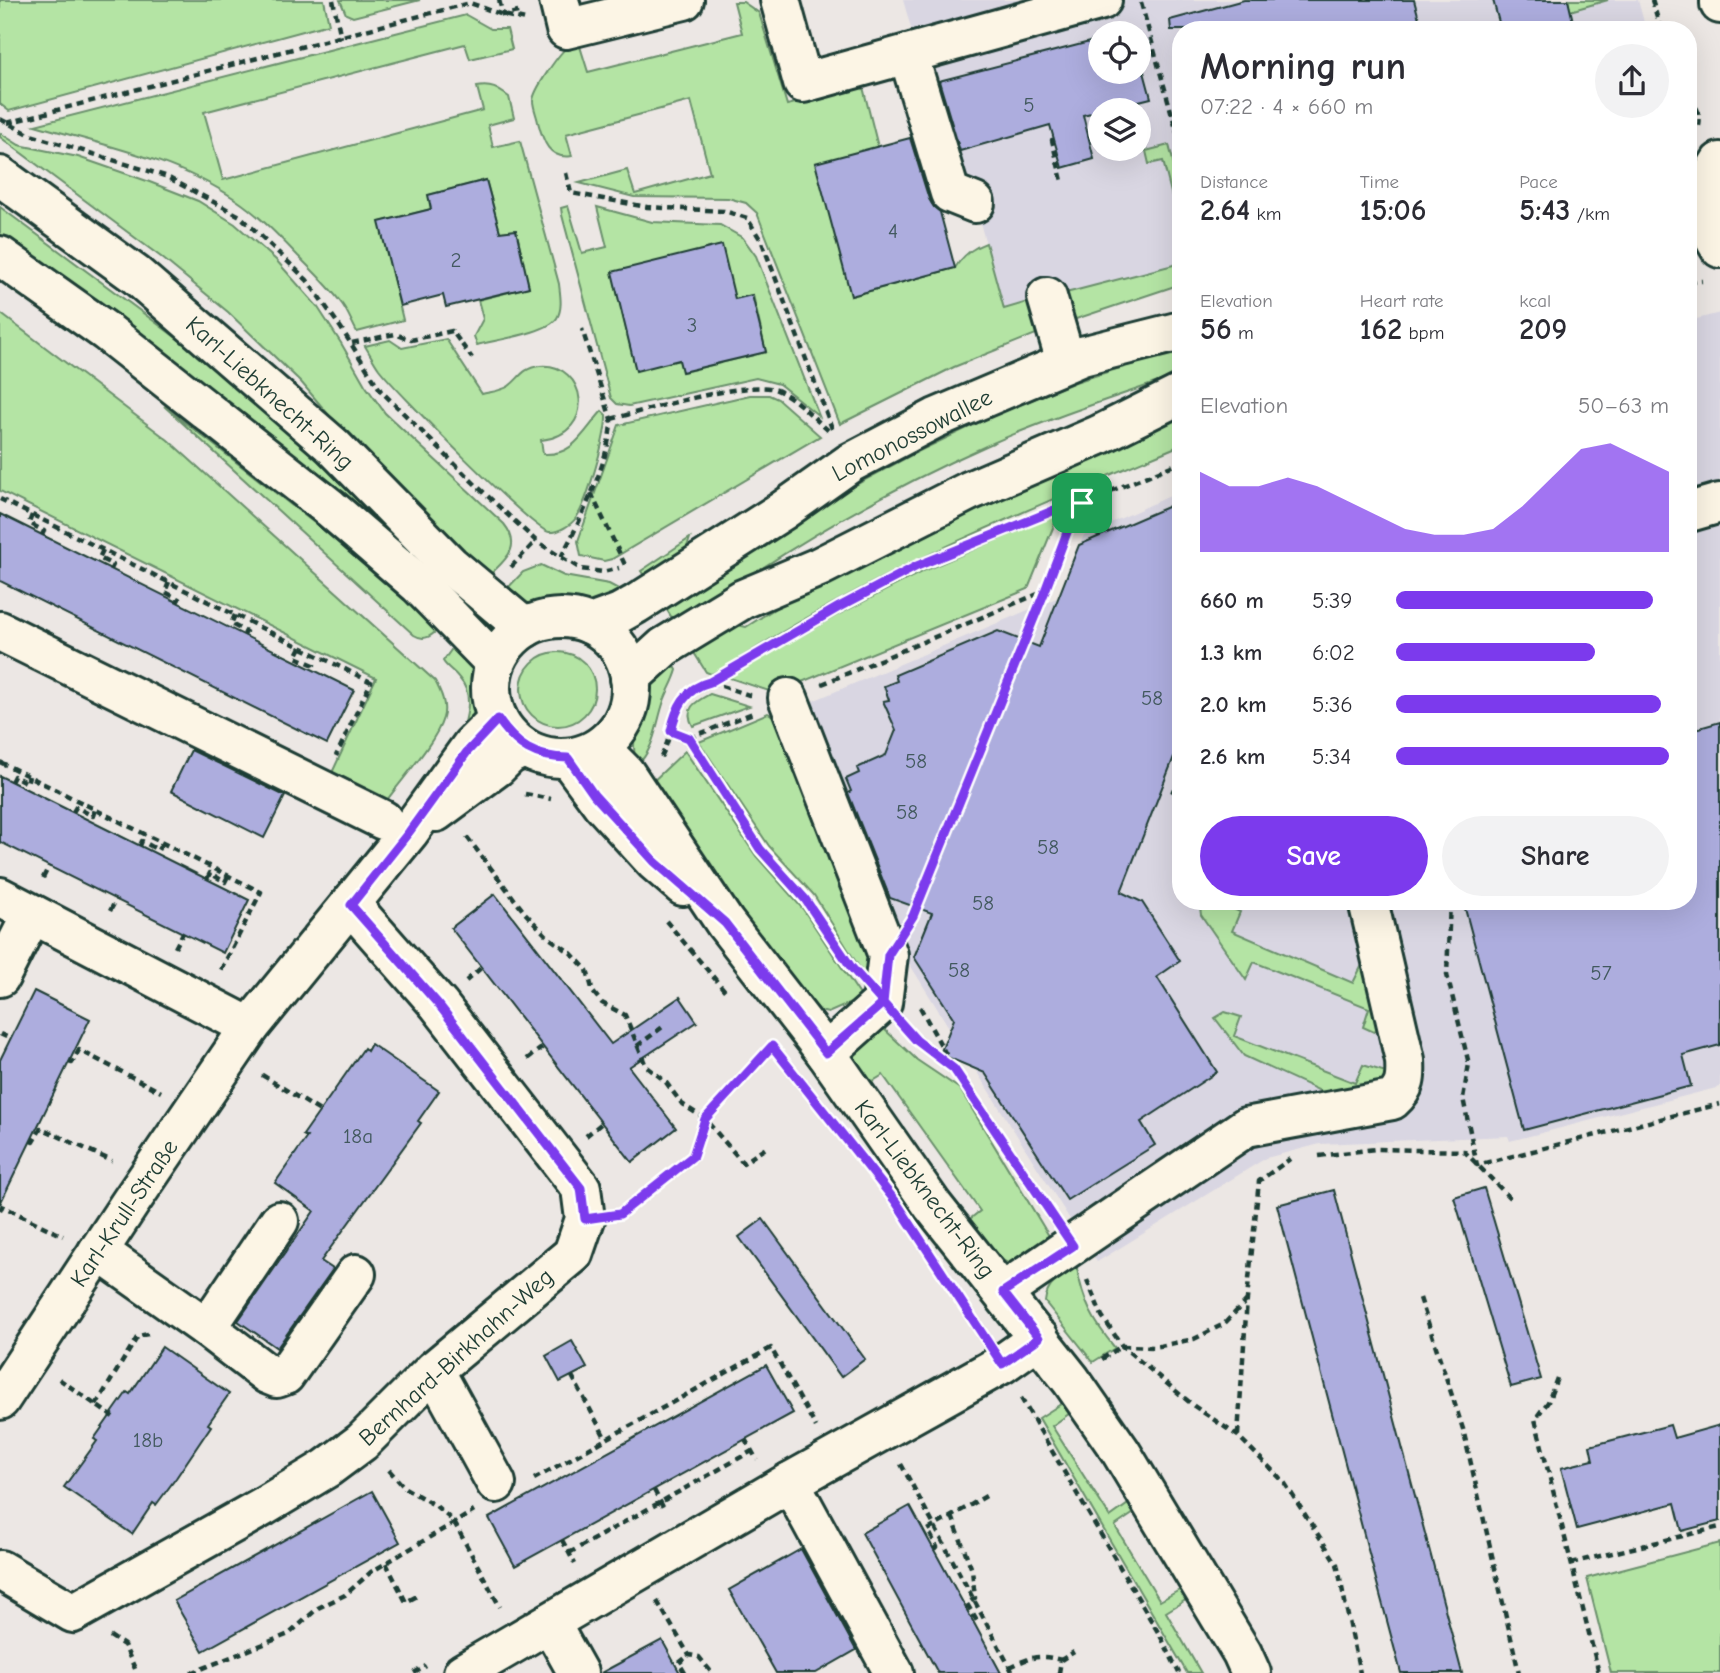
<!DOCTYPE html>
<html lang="en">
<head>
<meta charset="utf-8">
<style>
	:root { --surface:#fff; --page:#f2f2f3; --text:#2b2b33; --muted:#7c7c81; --accent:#7c3aed }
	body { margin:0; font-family:"Comic Neue",sans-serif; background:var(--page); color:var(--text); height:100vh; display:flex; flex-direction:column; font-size:26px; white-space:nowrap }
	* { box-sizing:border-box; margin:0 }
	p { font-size:23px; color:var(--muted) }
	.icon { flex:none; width:38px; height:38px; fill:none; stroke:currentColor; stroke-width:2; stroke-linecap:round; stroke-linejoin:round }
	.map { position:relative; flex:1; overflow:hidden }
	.panel { position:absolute; left:1172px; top:21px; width:525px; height:889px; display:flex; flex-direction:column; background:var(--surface); border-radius:28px; box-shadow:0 7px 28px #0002 }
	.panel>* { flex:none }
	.fabs { position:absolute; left:1088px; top:21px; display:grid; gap:14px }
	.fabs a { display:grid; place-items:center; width:63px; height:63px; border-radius:50%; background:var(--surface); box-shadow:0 7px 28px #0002; font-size:35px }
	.pin { position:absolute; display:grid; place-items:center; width:60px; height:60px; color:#fff; margin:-30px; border-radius:14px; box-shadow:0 4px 10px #0006 }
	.round { display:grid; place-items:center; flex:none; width:74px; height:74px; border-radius:37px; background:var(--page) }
	.head { display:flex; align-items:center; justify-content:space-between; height:119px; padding:0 28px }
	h1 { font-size:38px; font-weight:600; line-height:52px }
	.metrics { display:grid; grid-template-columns:repeat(3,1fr); gap:10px; height:119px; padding:7px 28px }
	.metrics div { display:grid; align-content:center }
	.metrics b { font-size:30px; font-weight:600 }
	.metrics small { font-size:19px; font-weight:400 }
	.metrics p { font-size:19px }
	.chart { height:196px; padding:14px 28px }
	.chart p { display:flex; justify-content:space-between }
	.chart svg { width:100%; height:126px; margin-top:7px; fill:var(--accent); opacity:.7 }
	.cta { display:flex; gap:14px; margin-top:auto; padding:14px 28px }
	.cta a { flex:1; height:80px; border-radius:42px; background:var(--accent); color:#fff; font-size:28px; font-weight:600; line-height:80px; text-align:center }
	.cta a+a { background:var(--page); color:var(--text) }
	ul { padding:0 28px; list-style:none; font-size:23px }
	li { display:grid; grid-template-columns:112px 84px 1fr; align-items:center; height:52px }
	li i { height:18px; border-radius:9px; background:var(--accent) }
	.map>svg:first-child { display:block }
</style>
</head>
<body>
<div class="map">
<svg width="1720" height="1673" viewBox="0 0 1720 1673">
	<rect width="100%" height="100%" fill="#ece7e4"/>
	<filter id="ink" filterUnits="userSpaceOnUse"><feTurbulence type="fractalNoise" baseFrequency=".0143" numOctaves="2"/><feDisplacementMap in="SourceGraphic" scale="14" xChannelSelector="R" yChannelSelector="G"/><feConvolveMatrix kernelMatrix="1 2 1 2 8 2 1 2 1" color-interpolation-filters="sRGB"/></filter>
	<g filter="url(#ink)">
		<g fill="#d9d6e2" fill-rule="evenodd">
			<path d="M903,0H1638L1646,30H1181V284L1031,301L1004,309L961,154L948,157ZM1101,33H1139V72H1101ZM1101,110H1139V149H1101Z"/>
			<path d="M1720,313V1087L1510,1141L1508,1136L1320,1144L1266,1158L1097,1262L975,1069L940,1054L950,1029L894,939L801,706L1059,597L1084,535L1181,491V901H1689V321Z"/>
		</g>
		<g fill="#b4e4a4" stroke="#6a906c" stroke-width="2" fill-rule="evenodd">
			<path d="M0,0H324L329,24L9,111L0,104Z"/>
			<path d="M340,0H420L353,17L346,14Z"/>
			<path d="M1568,0H1608L1570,11Z"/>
			<path d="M734,2H743L759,13L787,105L863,87L878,147L851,296L955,268C963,255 972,248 986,243L1004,309L1031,301L1041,332L954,367L840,424L757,213L746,203L728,198L634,197L579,183L627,170L635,194L710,173L691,101L566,134L572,156C549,160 543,141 538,122C537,116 533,107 533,101C533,91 560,51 569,46C572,44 576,44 579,43L588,72L742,33Z"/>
			<path d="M466,15L491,29H507L512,49L470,59L465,44L204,112L223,180L483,110L477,87C491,84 498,89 509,97L514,118L488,125L493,147L520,141L559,284C560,294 563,308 557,318C548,333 495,340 477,345L474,336L483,319L478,300L529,287L516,230L500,232L486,180L429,195L431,209L380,222L403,320L357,332C352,323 348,312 342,304C330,287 313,271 298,256C279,236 259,215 235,199C176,159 103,145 35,125Z"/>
			<path d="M0,133L19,145L78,157L147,181L198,201L235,224L276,260L317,306L341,343L365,385L385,413L504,524C525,550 501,562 483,582L361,453L301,382L228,312L161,257L0,137Z"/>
			<path d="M1169,145L1181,192V232L1163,161L1149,164L1146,151Z"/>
			<path d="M568,206L582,253L607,247L597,207L652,222L720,225L743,238L756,256L819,416L779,384L756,378L629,406L617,404L611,398L562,215L561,208ZM668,274L735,299L753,295L766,352L683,372L679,360L636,370L616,287Z"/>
			<path d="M0,207L209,362L469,598L456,611L162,353L0,234Z"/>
			<path d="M1181,263V284L1070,321L1062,294Z"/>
			<path d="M0,313L168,440L435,681C441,692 447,705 443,718C436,742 402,779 387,800L331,775L376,678L0,491Z"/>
			<path d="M446,339L482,394C490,392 502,391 509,386C520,378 522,368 540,366C586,362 599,434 541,440L543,454C574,456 583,432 602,411L606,415C607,434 587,503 576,518C571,525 558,533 549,532C533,530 395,390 379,369C374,362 370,354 365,346L390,340L402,348Z"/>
			<path d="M1181,349V374C1116,397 1049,418 986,446C877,494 773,557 677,626L662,602L820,504L915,453L988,418L1075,382Z"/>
			<path d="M750,395H769L778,399L820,436L612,559L604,561L581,556L578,541L619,425Z"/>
			<path d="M164,406L444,624C434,633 427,643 414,635Z"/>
			<path d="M1181,417V445C1024,511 865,575 722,670L711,674L706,672L688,643L724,622L746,627L823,578L1159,425Z"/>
			<path d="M1059,513L1028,589L775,693L727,677L839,614L923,571Z"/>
			<path d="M690,538L683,559L649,583L641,571Z"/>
			<path d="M541,565L564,576L609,584L628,594L583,609L561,606L536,609L502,594L523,572Z"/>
			<path d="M459,639C474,665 491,711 462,734C467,715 474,694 459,678C454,671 447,668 443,661Z"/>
			<circle cx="558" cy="689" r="37"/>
			<path d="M670,657L677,670C674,681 668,690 664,701C656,723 655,750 636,766C631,742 636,704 649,684C654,674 663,666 670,657Z"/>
			<path d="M710,694L749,706L693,726C683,708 695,702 710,694Z"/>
			<path d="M768,713L783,722L874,953L867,980L814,895L769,846L699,742Z"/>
			<path d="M685,751L756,856L803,909L862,998L828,1013L820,1011L706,872L647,787Z"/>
			<path d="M1216,901L1240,912L1232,931L1353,983L1362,965L1381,973L1389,1008L1377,1030L1374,1032L1363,1027L1369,1008L1254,962L1246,980L1201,915L1200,907L1203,902Z"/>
			<path d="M1225,1012L1241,1017L1234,1036L1355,1083L1363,1065L1386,1072L1390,1077V1083L1342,1101L1244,1056L1215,1018Z"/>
			<path d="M882,1027L917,1060L960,1089L1049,1236L1018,1261L1008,1263L987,1253L966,1222L980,1211L883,1075L868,1084L854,1060L856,1052Z"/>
			<path d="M1077,1268C1083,1302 1093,1321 1115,1348L1093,1362L1045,1302C1047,1282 1061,1277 1077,1268Z"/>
			<path d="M1072,1397L1073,1411L1052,1426L1110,1517L1131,1502L1137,1511L1115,1526L1160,1601L1183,1588L1189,1598L1166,1612L1201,1673H1187L1039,1418Z"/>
			<path d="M1720,1543V1673H1611L1587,1578Z"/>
		</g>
		<g fill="#adadde" stroke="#1f3d34" stroke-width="2">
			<path d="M1244,0H1414L1422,30H1171L1170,20Z"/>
			<path d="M1493,0H1568L1575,30H1501Z"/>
			<path d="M1101,39V72H1139V53L1151,98L1083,115L1094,159L1062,168L1050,125L960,151L939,81Z"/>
			<path d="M910,138L929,199L934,207L940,212L955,268L851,296L815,163Z"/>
			<path d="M486,180L500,232L516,230L529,287L446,307L443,295L400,306L379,222L431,209L428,195Z"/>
			<path d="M722,245L735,299L752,295L766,352L682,372L679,360L636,371L612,272Z"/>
			<path d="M1181,501V739L1121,892L1142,902L1180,961L1157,977L1217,1072L1141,1122L1155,1145L1067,1200L985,1073L940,1054L954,1019L914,957L932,913L890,898L848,793L851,791L846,779L859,773L857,768L886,755L896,730L883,701L889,700L884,686L897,681L895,675L998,631L1039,647L1079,545Z"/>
			<path d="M0,514L354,690L327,744L0,581Z"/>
			<path d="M1720,722V1045L1683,1055L1691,1086L1524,1130L1463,901H1689V731Z"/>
			<path d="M191,750L285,796L264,838L171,791Z"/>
			<path d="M0,776L249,900L223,953L0,842Z"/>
			<path d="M495,894L611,1044L680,997L697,1022L629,1067L676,1128L632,1162L451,928Z"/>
			<path d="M34,991L90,1019L0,1204V1060Z"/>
			<path d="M371,1044L439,1091L418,1121L421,1123L321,1261L333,1269L277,1348L238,1321L314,1211L275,1183L307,1137L303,1135L324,1105L364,1048L367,1051Z"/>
			<path d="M1484,1188L1541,1379L1511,1387L1454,1197Z"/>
			<path d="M1334,1190L1462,1673H1401L1363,1531L1277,1205Z"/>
			<path d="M763,1219L865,1359L841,1377L739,1237Z"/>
			<path d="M572,1341L587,1368L560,1382L546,1356Z"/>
			<path d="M162,1347L229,1394L208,1424L211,1426L176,1478L156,1505L153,1503L132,1534L64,1487L97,1441L94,1439L127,1392L130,1394Z"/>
			<path d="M766,1365L793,1413L515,1566L489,1518Z"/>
			<path d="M1670,1425L1674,1438L1720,1425V1521L1682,1531L1675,1503L1577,1529L1561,1468L1593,1460L1590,1446Z"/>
			<path d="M372,1491L400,1542L203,1651L174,1601Z"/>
			<path d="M910,1506L974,1623L1001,1673H938L862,1533Z"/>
			<path d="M801,1549L856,1650L816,1673H776L729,1590Z"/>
			<path d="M662,1640L680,1673H601Z"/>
		</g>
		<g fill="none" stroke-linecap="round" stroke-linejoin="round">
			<defs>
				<g id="minor">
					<path d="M559,0L566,29L684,0"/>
					<path d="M780,0L803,83L1102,0"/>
					<path d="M1720,0V4"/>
					<path d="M908,54L950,193L975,203"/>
					<path d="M1720,162C1701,191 1702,219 1720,248"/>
					<path d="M0,176L136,275L333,446L450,565L525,628"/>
					<path d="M0,256L107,332L330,508L419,585L495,663"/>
					<path d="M1047,297L1066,362"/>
					<path d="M1689,512L1720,503"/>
					<circle cx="561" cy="688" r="70"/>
					<path d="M590,624L620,613L636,604L782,511L850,463L936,418L1082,356L1181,331"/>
					<path d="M0,631L383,820"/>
					<path d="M630,678L664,647L743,599L819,567L969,491L1099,435L1181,394"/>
					<path d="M788,698L888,955L882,1003L826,1053"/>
					<path d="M606,742L609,757L625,773L725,923L826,1053L933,1206L1071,1380L1121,1452L1242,1653L1251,1673"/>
					<path d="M568,758L602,804L654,861L683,886"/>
					<path d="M436,812L497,767L509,755L523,748"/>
					<path d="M0,897L250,1027"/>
					<path d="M0,977L32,914"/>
					<path d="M98,1251L207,1328L279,1221"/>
					<path d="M1003,1292L1246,1127L1392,1100C1406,1088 1406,1077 1405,1060L1368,901"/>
					<path d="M207,1328L267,1374L277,1378L285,1375L356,1274"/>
					<path d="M434,1370L496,1483"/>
					<path d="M0,1400L130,1203L250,1027L409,832L472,745L498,719"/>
					<path d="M790,1482L894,1673"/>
					<path d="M0,1570L73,1613L264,1506L327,1468L362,1442L434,1370L573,1254L585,1219L581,1188L439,1005L351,905"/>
					<path d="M550,1623L578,1673"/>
					<path d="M463,1673L790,1482L1002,1364L1039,1338"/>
				</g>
			</defs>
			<use href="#minor" stroke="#1f3d34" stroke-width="44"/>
			<g stroke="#1f3d34" stroke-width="4.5" stroke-dasharray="7 5" stroke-linecap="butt">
				<path d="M333,0L341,38"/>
				<path d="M499,0L503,15L523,11"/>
				<path d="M1652,0L1661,30"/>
				<path d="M1141,3L1181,147"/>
				<path d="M1689,98C1698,108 1702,116 1698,130"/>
				<path d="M1689,109L1697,106"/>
				<path d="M0,119L31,135L165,176L240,216L307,280L341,328L381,391L479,488L536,541L561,557L581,569L603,572L619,568"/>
				<path d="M7,123L470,3L503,15L526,20"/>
				<path d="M1054,140H1052L1062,181"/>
				<path d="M566,173L571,193L647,207L724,211L747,218L762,242L833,431"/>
				<path d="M1689,282L1702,281"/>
				<path d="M352,343L395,334L411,340L452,331L472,358"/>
				<path d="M611,419C644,411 746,380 774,389C795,396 813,418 829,431"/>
				<path d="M591,493L626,567"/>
				<path d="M0,499L371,682L336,756"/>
				<path d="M32,515L29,523L44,531L42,535"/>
				<path d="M103,550L99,558L113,565L111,569"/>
				<path d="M561,557C580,522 611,458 611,419L582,329"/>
				<path d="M511,567L536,541"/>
				<path d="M169,582L165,592L179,599L177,602"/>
				<path d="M235,615L231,624L246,632L244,635"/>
				<path d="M301,647L296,657L314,665L312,668"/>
				<path d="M710,682L752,696"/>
				<path d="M822,684L1045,591"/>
				<path d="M671,731L689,738L760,849L805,899L846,960"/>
				<path d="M689,738L753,713"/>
				<path d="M661,757C676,729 672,691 710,682L839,607L917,566L1060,508L1082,503L1181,462"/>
				<path d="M0,762L261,892L221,970"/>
				<path d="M11,782L14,776L27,783L29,776"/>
				<path d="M1171,790L1181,794"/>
				<path d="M1176,792L1181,779"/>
				<path d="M525,794L551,799"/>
				<path d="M73,812L76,807L93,816L95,809"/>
				<path d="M467,837L525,913L548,937L571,953L587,970L593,992L602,1003L625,1015L646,1066L665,1081L682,1104L705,1119L743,1163L766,1148"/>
				<path d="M140,846L142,841L158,850L162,843"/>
				<path d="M43,878L49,866"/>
				<path d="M207,879L210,873L225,882L228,876"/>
				<path d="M1450,901L1447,975L1469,1064L1463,1098L1477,1165L1720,1104"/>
				<path d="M110,911L116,900"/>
				<path d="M914,913L1045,591L1072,519L1082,503"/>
				<path d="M666,921L726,992"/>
				<path d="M175,948L183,933"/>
				<path d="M466,981L481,968"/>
				<path d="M920,1007L954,1069L1052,1215"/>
				<path d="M907,1030L916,1040L954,1069"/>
				<path d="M0,1034L11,1039"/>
				<path d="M637,1046L664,1026"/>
				<path d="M527,1059L543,1047"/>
				<path d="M69,1062L72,1063L79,1050L161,1092"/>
				<path d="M262,1075L323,1113"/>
				<path d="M586,1136L602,1123"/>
				<path d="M31,1141L33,1142L41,1128L112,1161"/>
				<path d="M1319,1156L1375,1149L1464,1151L1510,1198"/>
				<path d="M0,1210L2,1206L63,1236"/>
				<path d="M621,1213L693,1156L705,1119L772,1046"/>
				<path d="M1087,1280L1102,1316L1122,1346L1194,1406L1238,1436L1284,1482L1337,1564L1360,1673"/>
				<path d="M1420,1298L1463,1429L1519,1673"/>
				<path d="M1102,1359L1122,1346L1155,1347L1194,1339L1224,1324L1247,1300"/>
				<path d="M572,1376L606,1439"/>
				<path d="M1557,1378L1548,1402L1535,1419L1599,1673"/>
				<path d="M59,1379L113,1417"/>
				<path d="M1021,1398L1162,1639L1179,1673"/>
				<path d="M96,1405L138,1336L148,1334"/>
				<path d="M1238,1435L1247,1299L1259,1181L1290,1159"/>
				<path d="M745,1439L757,1460"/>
				<path d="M901,1464L1013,1673"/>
				<path d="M389,1470L405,1488L436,1506L454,1522L500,1607"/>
				<path d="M534,1479L771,1348L816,1427"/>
				<path d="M654,1490L665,1511"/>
				<path d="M952,1516L972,1570L975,1598L967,1604L977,1621L974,1623"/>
				<path d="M562,1540L575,1564"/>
				<path d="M933,1549L937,1547L928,1530L986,1496"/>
				<path d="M569,1553L752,1451"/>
				<path d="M386,1563L406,1602L417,1596"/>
				<path d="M1571,1563L1720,1527"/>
				<path d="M657,1601L689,1655L699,1657L712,1673"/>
				<path d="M110,1636L124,1645L137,1673"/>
				<path d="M1010,1667C1031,1657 1038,1654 1061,1660"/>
				<path d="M191,1673L289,1634L318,1608L345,1595L371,1572L474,1511"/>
				<path d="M414,1673L426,1666"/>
				<path d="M685,1673L679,1663L689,1655"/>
				<path d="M1059,1673L1061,1660L1074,1652"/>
			</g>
			<use href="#minor" stroke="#fcf5e5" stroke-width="38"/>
		</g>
	</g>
	<g fill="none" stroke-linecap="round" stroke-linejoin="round" filter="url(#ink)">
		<defs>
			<path id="route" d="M1082,503L1072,519L1045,591L913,916L888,955L883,1003L826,1053L725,923L654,861L594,795L568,758C536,758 516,746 498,719L467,752L409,832L351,905L439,1005L581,1188L585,1219L620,1214L693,1156L705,1119L772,1046L896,1202L1002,1364L1039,1338L1003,1292L1073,1246L954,1069L916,1040L851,967L805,899L760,849L689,738L671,731C676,708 685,688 710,682L839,607L917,566L1060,508L1082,503"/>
		</defs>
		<use href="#route" stroke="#fff" stroke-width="14"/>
		<use href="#route" stroke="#7c3aed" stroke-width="9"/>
	</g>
	<g text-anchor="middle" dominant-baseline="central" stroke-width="6" stroke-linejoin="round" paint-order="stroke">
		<g font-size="21" fill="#42595e">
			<text x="1029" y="105">5</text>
			<text x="893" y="231">4</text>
			<text x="456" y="260">2</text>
			<text x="692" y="325">3</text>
			<text x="1152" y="698">58</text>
			<text x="916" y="761">58</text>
			<text x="907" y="812">58</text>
			<text x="1048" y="847">58</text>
			<text x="983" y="903">58</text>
			<text x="959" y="970">58</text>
			<text x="1601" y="973">57</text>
			<text x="358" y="1136">18a</text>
			<text x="148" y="1440">18b</text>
		</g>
		<g font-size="24" fill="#1f3d34" stroke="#fcf5e5">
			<text transform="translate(270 393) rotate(42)">Karl-Liebknecht-Ring</text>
			<text transform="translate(912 435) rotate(-27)">Lomonossowallee</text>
			<text transform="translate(925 1189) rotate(53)">Karl-Liebknecht-Ring</text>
			<text transform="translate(124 1213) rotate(-56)">Karl-Krull-Straße</text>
			<text transform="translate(456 1357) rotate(-42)">Bernhard-Birkhahn-Weg</text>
		</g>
	</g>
</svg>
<div class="fabs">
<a><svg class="icon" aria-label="locate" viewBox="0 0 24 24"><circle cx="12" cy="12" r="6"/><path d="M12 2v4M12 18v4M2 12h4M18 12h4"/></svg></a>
<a><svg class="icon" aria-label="layers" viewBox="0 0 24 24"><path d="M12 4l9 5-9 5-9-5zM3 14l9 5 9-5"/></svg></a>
</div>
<div class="pin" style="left:1082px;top:503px;background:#1e9e55"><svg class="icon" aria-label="arrive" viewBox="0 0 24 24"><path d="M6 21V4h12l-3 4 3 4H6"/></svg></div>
<section class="panel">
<div class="head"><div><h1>Morning run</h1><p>07:22 · 4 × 660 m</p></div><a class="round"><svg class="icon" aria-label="share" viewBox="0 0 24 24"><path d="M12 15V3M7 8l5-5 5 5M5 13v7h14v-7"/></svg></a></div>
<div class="metrics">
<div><p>Distance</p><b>2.64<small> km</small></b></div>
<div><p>Time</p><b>15:06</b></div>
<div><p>Pace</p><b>5:43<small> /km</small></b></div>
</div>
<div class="metrics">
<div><p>Elevation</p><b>56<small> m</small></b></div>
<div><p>Heart rate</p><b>162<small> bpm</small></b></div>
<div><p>kcal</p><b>209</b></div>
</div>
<div class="chart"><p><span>Elevation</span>50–63 m</p>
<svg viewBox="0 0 160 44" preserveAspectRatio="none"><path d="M0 44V16L10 21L20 21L30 18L40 21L50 26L60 31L70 36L80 38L90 38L100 36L110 28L120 18L130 8L140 6L150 11L160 16V44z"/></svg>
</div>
<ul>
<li><b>660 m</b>5:39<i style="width:94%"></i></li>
<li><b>1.3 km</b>6:02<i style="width:73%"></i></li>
<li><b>2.0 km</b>5:36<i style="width:97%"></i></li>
<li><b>2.6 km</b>5:34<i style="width:100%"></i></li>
</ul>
<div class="cta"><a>Save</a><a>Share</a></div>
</section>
</div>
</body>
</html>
